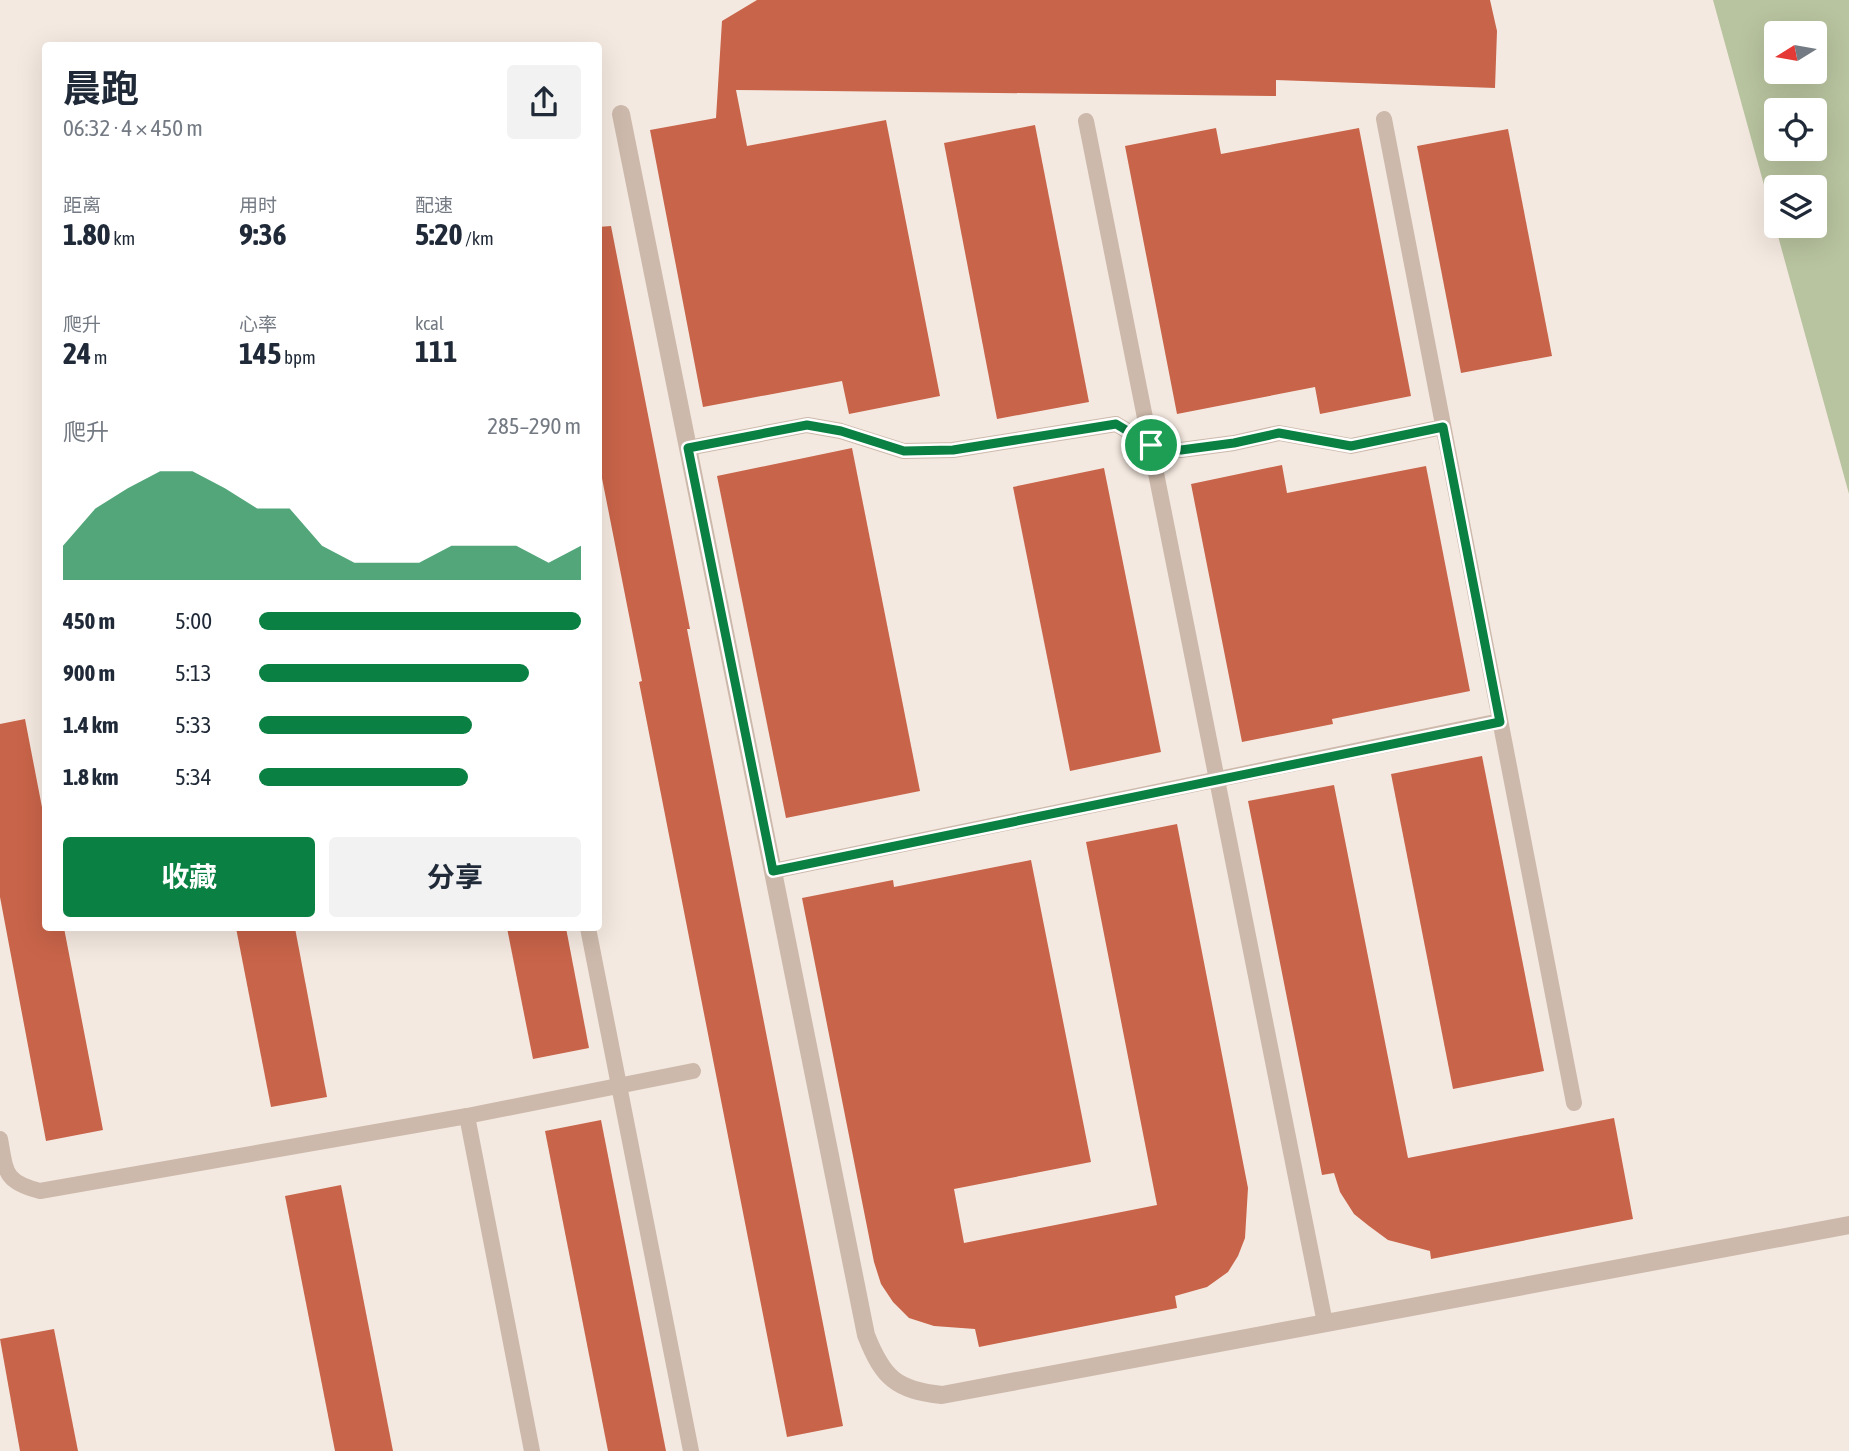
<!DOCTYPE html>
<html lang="zh">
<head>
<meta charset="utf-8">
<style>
	:root { --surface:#fff; --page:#f2f2f3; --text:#1f2937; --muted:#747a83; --accent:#0b8043 }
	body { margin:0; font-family:"Asap Condensed","Noto Sans SC",sans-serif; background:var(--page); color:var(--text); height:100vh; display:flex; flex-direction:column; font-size:26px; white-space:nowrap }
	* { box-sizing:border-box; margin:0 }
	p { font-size:23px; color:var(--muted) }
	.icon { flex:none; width:38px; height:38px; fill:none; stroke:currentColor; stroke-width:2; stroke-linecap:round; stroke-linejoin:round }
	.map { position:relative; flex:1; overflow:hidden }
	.sheet { position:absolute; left:42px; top:42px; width:560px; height:889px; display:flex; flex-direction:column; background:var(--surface); border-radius:7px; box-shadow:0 7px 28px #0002 }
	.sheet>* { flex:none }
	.needle { width:46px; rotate:259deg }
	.buttons { position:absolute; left:1764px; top:21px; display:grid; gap:14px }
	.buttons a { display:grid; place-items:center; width:63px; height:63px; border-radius:7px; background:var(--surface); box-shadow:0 7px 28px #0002; font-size:35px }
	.pin { position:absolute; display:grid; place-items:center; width:60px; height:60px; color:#fff; margin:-30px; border:4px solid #fff; border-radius:50%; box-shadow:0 2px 7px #0007 }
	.round { display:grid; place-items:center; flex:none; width:74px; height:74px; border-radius:7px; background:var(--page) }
	.head { display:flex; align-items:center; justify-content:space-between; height:119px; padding:0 21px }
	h1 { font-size:38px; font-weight:700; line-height:52px }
	.stats { display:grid; grid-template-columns:repeat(3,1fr); gap:10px; height:119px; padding:7px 21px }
	.stats div { display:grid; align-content:center }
	.stats b { font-size:30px; font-weight:700 }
	.stats small { font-size:19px; font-weight:400 }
	.stats p { font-size:19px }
	.chart { height:196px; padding:14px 21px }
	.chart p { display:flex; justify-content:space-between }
	.chart svg { width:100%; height:126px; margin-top:7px; fill:var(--accent); opacity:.7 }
	.cta { display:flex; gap:14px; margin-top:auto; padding:14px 21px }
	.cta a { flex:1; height:80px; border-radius:7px; background:var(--accent); color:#fff; font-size:28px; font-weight:700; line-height:80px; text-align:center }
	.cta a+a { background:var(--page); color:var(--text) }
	ul { padding:0 21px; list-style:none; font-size:23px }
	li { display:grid; grid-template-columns:112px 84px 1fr; align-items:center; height:52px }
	li i { height:18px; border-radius:9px; background:var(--accent) }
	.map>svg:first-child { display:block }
</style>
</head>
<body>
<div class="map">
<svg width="1849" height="1451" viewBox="0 0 1849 1451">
	<rect width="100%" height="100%" fill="#f4e9e0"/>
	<path fill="#b8c39f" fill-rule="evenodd" d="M1713,0H1849V494ZM1776,33H1815V72H1776ZM1776,110H1815V149H1776ZM1776,187H1815V226H1776Z"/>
	<g fill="#c86449">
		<path d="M757,0H1490L1497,31L1495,88L1276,80V96L736,90L747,146L886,120L940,396L849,414L842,381L703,407L650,130L716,118L722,21Z"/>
		<path d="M1035,125L1089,402L997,419L944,143Z"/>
		<path d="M1216,128L1221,154L1359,128L1411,396L1320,414L1315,387L1177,414L1125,146Z"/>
		<path d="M1508,129L1552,356L1461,373L1417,146Z"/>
		<path d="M611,226L690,629H687L843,1426L787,1437L639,682L642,681L598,458V227Z"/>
		<path d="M852,448L920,791L786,818L717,476Z"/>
		<path d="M1282,465L1287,493L1426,466L1470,691L1332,719L1333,724L1242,742L1191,484Z"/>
		<path d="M1104,468L1161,752L1070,771L1013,487Z"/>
		<path d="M25,719L46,828V928H64L103,1130L46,1141L0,897V724Z"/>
		<path d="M1482,756L1544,1071L1453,1089L1391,774Z"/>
		<path d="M1334,785L1408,1158L1614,1118L1633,1219L1431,1259L1430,1251L1388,1240L1369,1226L1354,1214L1340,1192L1334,1173L1322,1175L1248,801Z"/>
		<path d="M1177,824L1248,1188L1245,1238L1238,1256L1228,1272L1207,1287L1175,1296L1177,1308L979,1347L975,1329L934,1326L909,1318L893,1302L881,1284L874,1262L802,898L893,880L894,887L1031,860L1091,1162L954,1189L964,1243L1157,1205L1086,842Z"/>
		<path d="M236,928H295L327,1097L271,1107Z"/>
		<path d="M507,928H566L589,1048L533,1059Z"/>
		<path d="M601,1120L666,1451H608L545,1131Z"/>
		<path d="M341,1185L393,1451H335L285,1196Z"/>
		<path d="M54,1329L78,1451H20L0,1339Z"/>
	</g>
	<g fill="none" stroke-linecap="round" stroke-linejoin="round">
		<g stroke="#ccb9ab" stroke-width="16">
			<path d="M1384,119L1574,1103"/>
			<path d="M1086,121L1325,1323"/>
			<path d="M688,448L807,425L841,431L904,451L953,450L1116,424L1151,445L1181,450L1234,443L1279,433L1351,446L1443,427"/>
			<path d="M773,871L1500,721"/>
			<path d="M588,928L691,1451"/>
			<path d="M0,1139C6,1172 4,1182 40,1191L467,1116"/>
			<path d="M532,1451L467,1116L693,1071"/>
		</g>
		<path stroke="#ccb9ab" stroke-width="18" d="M621,114L866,1335C883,1378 896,1390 942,1395L1849,1225"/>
	</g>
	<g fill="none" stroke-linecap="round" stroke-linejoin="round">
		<defs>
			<path id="route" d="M1116,424L1151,445L1181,450L1234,443L1279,433L1351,446L1443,427L1500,722L773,871L688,448L807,425L841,431L904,451L953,450Z"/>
		</defs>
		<use href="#route" stroke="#fff" stroke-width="14"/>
		<use href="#route" stroke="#0b8043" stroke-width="9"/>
	</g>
</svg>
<div class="buttons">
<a><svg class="needle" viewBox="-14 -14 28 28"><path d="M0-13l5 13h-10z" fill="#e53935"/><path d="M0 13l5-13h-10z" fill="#747a83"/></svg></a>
<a><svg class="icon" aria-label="locate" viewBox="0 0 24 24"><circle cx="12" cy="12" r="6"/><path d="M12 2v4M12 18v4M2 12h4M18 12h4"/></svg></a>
<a><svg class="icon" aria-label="layers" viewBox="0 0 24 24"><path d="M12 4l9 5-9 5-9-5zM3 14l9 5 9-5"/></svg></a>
</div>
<div class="pin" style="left:1151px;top:445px;background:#1e9e55"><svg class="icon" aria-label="arrive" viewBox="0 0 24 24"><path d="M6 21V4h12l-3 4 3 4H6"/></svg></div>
<section class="sheet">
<div class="head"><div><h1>晨跑</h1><p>06:32 · 4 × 450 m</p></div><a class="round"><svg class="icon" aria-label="share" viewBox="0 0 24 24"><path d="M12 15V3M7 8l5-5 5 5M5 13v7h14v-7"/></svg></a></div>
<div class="stats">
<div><p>距离</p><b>1.80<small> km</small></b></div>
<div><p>用时</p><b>9:36</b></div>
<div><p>配速</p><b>5:20<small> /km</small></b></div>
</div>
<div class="stats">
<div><p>爬升</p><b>24<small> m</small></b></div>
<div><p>心率</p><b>145<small> bpm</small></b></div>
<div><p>kcal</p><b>111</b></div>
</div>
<div class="chart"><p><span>爬升</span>285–290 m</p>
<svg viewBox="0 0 160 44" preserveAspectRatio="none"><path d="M0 44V32L10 19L20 12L30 6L40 6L50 12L60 19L70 19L80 32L90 38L100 38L110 38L120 32L130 32L140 32L150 38L160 32V44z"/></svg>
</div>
<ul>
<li><b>450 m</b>5:00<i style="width:100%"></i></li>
<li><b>900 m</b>5:13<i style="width:84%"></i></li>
<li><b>1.4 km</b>5:33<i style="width:66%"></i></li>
<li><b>1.8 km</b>5:34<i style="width:65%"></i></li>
</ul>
<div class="cta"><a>收藏</a><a>分享</a></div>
</section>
</div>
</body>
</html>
